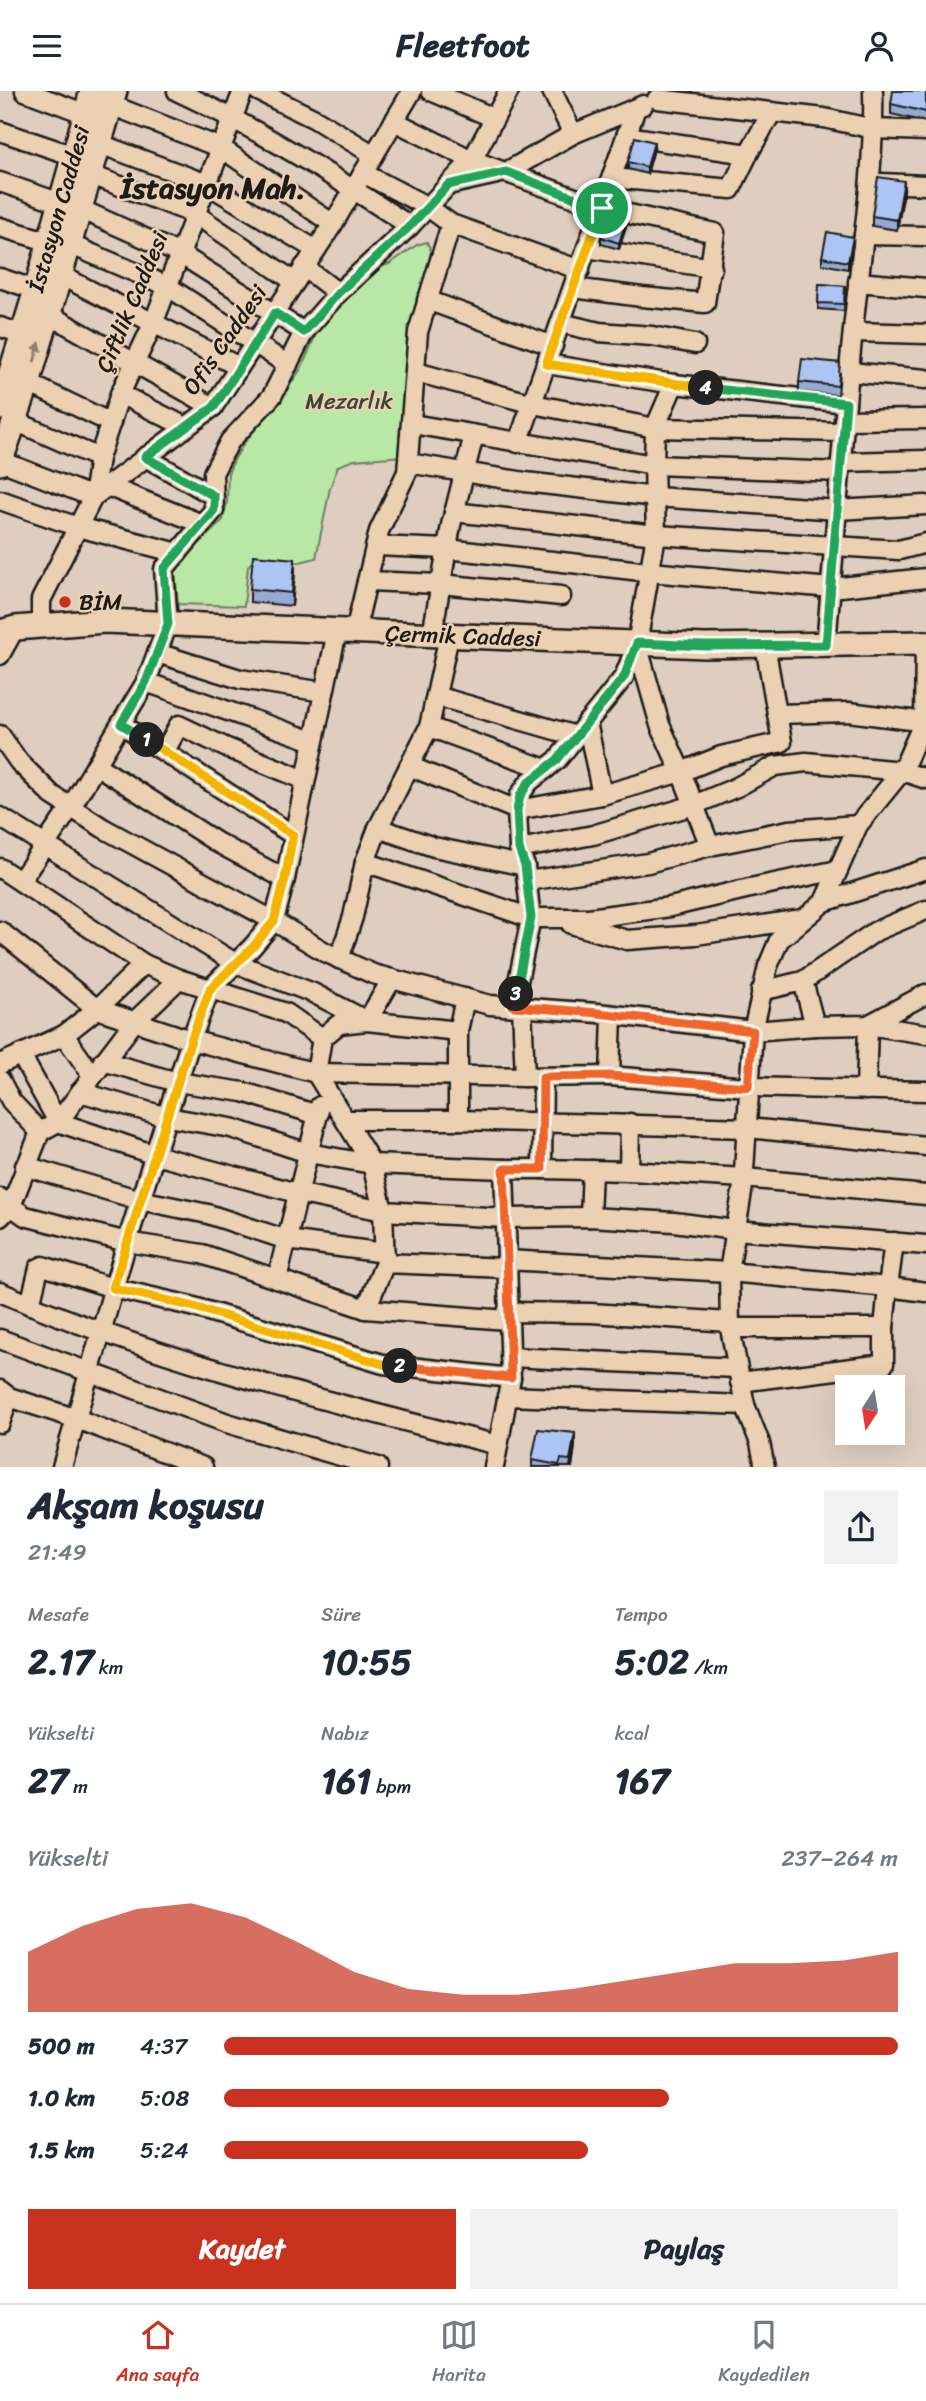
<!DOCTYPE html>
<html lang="tr">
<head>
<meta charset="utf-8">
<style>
	:root { --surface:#fff; --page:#f2f2f3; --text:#1f2937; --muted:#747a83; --line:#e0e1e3; --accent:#c8321e }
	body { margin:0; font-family:Sriracha,sans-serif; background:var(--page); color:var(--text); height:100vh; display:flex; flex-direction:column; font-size:26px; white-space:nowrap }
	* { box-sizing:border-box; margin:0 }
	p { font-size:23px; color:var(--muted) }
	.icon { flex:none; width:38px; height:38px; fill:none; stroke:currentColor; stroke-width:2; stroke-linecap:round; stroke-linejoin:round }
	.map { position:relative; height:1376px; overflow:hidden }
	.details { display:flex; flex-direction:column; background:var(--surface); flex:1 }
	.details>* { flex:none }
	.needle { width:46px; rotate:192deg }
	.buttons { position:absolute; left:835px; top:1284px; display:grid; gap:14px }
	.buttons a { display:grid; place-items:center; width:70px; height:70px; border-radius:0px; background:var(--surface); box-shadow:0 7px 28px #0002; font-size:35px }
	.pin { position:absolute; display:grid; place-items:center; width:60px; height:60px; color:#fff; margin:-30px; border:4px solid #fff; border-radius:50%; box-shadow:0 2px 7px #0007 }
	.km { position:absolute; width:35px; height:35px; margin:-18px; border-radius:50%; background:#222; color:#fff; font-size:19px; line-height:35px; text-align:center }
	.round { display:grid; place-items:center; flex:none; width:74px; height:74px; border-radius:0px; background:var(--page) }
	.head { display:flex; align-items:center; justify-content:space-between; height:119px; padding:0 28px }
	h1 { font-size:38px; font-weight:700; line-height:52px }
	.metrics { display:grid; grid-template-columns:repeat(3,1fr); gap:10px; height:119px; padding:7px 28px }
	.metrics div { display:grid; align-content:center }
	.metrics b { font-size:35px; font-weight:700 }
	.metrics small { font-size:19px; font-weight:400 }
	.metrics p { font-size:19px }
	.chart { height:196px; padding:14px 28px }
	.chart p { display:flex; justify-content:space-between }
	.chart svg { width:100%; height:126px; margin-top:7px; fill:var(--accent); opacity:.7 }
	.action { display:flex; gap:14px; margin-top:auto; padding:14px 28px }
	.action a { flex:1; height:80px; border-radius:0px; background:var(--accent); color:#fff; font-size:28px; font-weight:700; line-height:80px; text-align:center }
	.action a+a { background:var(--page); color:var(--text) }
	ul { padding:0 28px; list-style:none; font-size:23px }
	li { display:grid; grid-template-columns:112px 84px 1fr; align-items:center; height:52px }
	li i { height:18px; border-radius:9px; background:var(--accent) }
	header { display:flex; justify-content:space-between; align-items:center; height:91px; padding:0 28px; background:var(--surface); font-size:32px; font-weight:700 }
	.tab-bar { display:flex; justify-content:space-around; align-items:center; height:98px; border-top:2px solid var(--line); background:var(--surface); font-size:19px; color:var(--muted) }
	.tab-bar a { display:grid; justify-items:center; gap:4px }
	.tab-bar .on { color:var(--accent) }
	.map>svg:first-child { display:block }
</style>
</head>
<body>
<header><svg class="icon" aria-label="menu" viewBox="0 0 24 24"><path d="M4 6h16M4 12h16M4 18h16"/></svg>Fleetfoot<svg class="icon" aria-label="person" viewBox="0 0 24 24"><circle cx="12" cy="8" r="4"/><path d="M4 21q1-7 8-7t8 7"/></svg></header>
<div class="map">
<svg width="926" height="1376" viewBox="0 0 926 1376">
	<rect width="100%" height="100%" fill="#dfcebf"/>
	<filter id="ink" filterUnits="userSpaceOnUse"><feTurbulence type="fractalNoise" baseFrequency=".0143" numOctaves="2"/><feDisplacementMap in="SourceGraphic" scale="14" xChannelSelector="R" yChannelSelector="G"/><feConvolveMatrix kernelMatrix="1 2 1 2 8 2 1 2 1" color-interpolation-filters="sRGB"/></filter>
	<g filter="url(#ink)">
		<path fill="#b8e7a6" stroke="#6a8261" stroke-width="2" d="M427,151L431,160L413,244L403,365L354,369L338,375L330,397L316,467L300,471L251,472L248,475L244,515L178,513L175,479L180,467L203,449L223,429L227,411L228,382L234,369L244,352L287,299L302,276L320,234L368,181L389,173L417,154Z"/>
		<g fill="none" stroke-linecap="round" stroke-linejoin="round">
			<defs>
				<g id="minor">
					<path d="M25,0L86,23"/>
					<path d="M177,0C259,38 335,86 410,135"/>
					<path d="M258,0L315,28L374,64"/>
					<path d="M431,0L494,27"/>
					<path d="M657,8L824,27L874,38L926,40"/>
					<path d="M111,14L221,57L333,133"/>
					<path d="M394,30L472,69L602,117L715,142L705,212L642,206L573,197"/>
					<path d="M0,40L74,65"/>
					<path d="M573,43L643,14"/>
					<path d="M626,45L748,63"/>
					<path d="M100,53L207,93L316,159"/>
					<path d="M91,84L195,123L295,191"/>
					<path d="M612,87L731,98L748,63L772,21"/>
					<path d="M0,91L61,112"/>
					<path d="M881,92L926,94"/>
					<path d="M448,94L506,81L573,43L552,0"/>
					<path d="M80,118L180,163L304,241"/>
					<path d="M451,133L580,179"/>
					<path d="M0,136L50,151"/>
					<path d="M864,144L926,145"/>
					<path d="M69,153L167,195L288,274"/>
					<path d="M587,157L712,177"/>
					<path d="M304,176L338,202"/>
					<path d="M60,184L239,276"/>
					<path d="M0,187L36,199"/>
					<path d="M858,191L926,197"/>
					<path d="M427,209L553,255"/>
					<path d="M48,223L213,316"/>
					<path d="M561,232L599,241L652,245L695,253"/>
					<path d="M0,236L23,243"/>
					<path d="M853,241L926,243"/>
					<path d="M546,273L674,293L846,312"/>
					<path d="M416,281L533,313L655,337L843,341"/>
					<path d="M849,281L926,288"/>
					<path d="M28,292L111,332"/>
					<path d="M120,303L186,336"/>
					<path d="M844,329L926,328"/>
					<path d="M15,330L99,367"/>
					<path d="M412,333L654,374L655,337L674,293"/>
					<path d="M518,352L636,17"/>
					<path d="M145,366L214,405"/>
					<path d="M1,370L93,406L99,367L120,303L153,233L243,0"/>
					<path d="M841,371L926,369"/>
					<path d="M408,372L525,391L656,406L837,419L926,414"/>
					<path d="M107,395L202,433"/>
					<path d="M0,409L78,436L178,462"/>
					<path d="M454,421L656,444L899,459L926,452"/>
					<path d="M376,455L447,458L650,481L831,497L926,487"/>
					<path d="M367,490L441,493L561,505"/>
					<path d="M41,535V509L93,406L213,316L333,133L412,0"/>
					<path d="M355,541L379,440L407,381L418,241L451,133L428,116L363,82"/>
					<path d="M432,544L451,434L474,344"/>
					<path d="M826,554C835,449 842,344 853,239C861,160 875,80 873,0"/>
					<path d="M157,562L240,588L324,601"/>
					<path d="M0,564L15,537"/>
					<path d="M146,591L313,650"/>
					<path d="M436,605L576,645"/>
					<path d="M777,623L849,621L926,631"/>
					<path d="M587,631L602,704"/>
					<path d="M121,633L293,744"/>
					<path d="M429,636L546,678"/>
					<path d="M0,644L19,671L52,704L103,737L274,830L325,861L373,883L490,914L598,922L753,940L815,935L868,934L926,903"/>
					<path d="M165,660L179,634L227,657L305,689"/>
					<path d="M96,674L218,752L285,788"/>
					<path d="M409,675L517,719L602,704L681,681L660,634L637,553"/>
					<path d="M0,726L235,872L313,902L367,930L458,940L465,907"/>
					<path d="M378,737L429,636L449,545"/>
					<path d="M710,755L681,681L721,665L782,651L765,554"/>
					<path d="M519,758L593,744L694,714L737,696L775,675L806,671L902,680L926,688"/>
					<path d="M365,771L378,737L434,756L525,775"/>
					<path d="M0,777L144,873"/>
					<path d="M21,789L71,716L146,591L168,533L164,478L214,419L213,382L230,350L272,305L304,241L338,202L410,135L472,69L509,0"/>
					<path d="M527,790L648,772L710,755L789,739L858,734"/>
					<path d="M824,811L926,778"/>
					<path d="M571,833L627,849L696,844L802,828"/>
					<path d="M0,840L97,918L64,944L0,973"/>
					<path d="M339,868L353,826L365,771L531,827H589L670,816L750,797L838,779"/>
					<path d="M179,888L144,873L97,918L191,949L316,982L525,986"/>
					<path d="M392,888L367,930L339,933L322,947L316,982L372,1073L504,1078L511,1287L494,1376"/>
					<path d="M803,890L815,935"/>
					<path d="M761,900L803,890L876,840L926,819"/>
					<path d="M513,915L531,827L525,775L519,758L517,719L520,704L529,691L557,669L624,586L637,553L656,444L654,374L840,381"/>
					<path d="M522,916L525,986L610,985"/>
					<path d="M612,924L610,985L748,996L926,1000"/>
					<path d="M64,944L92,984"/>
					<path d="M21,964L58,1031L155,1064L297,1102L383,1120L505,1127L590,1126L674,1131L735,1139L926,1154"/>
					<path d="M103,970L177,991L243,1001L318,1024"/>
					<path d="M543,986L542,1078L629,1080L630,1032"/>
					<path d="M0,989L11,1010L40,1041"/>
					<path d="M866,999L868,934L926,943"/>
					<path d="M80,1001L167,1026L231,1037L308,1062L372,1073L383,1120L385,1172"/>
					<path d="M345,1029H458V940"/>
					<path d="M458,1029L748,1037L926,1055"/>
					<path d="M25,1075L140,1109L208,1123L287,1149L385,1162"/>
					<path d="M504,1078H542"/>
					<path d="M629,1080L744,1087L926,1104"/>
					<path d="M0,1107L25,1125L127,1151L202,1163L366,1218L507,1229"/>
					<path d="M0,1126L11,1115L40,1041L58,1031L134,931L179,888L286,922L322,947"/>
					<path d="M590,1126L592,1079"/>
					<path d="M506,1169L729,1181L888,1196L894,1151"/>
					<path d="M277,1188L320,1015"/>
					<path d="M0,1201C159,1270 330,1311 498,1354"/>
					<path d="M30,1214L39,1177L43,1175L113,1197L191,1215L383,1273L511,1287"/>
					<path d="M366,1218L385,1172L506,1177"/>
					<path d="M507,1221L591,1222L730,1231"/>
					<path d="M730,1237H884L888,1196L926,1201"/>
					<path d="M0,1248L227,1332L378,1376"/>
					<path d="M510,1266L736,1277"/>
					<path d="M740,1291L884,1273V1237"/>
					<path d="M507,1305L745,1314"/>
					<path d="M9,1306L74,1327L203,1376"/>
					<path d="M0,1332L9,1306L0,1299"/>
					<path d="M62,1376L127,1151L191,949L210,898L252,856L274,830L285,788L337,540"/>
					<path d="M765,1376L760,1352L745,1314L730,1237L729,1181L743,1095L753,940L768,875L779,849L824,811L858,734L902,680L924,630L925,552"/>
				</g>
				<g id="major">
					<path d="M0,317L36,199L92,0"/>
					<path d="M0,372L28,292L115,0"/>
					<path d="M0,541L15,537L105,530L705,555L926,552"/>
				</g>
			</defs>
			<use href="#minor" stroke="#1c1c1c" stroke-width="23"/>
			<use href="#major" stroke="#1c1c1c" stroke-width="28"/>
			<use href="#minor" stroke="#ebd0b2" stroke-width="18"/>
			<use href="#major" stroke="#ebd0b2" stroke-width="23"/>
		</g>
		<g fill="#95a9d1" stroke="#1c1c1c" stroke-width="2">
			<path d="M926,0V31L891,23V13Z"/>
			<path d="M654,58L647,83L628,78V71Z"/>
			<path d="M904,100L897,139L872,135V125Z"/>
			<path d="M627,133L619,158L601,153V146Z"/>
			<path d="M853,153L848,178L822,173V166Z"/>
			<path d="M819,193L845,195L844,220L818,218Z"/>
			<path d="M840,282L838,304L799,301V291Z"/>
			<path d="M295,481L292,515L250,511V498Z"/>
			<path d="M575,1355L572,1376H532V1369Z"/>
		</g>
		<g fill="#798aaa" stroke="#1c1c1c" stroke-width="2">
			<path d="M654,51V58L647,83V76Z"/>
			<path d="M904,90V100L897,139V129Z"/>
			<path d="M627,127V133L619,158V152Z"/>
			<path d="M853,146V153L848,178V171Z"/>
			<path d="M295,468V481L292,515V502Z"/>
			<path d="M575,1342V1355L572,1376H570Z"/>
		</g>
		<g fill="#adc5f3" stroke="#1c1c1c" stroke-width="2">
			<path d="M893,0H926V21L891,13Z"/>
			<path d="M635,46L654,51L647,76L628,71Z"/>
			<path d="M878,86L904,90L897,129L872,125Z"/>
			<path d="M609,121L627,127L619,152L601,146Z"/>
			<path d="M827,141L853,146L848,171L822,166Z"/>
			<path d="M819,193L845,195L844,213L818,212Z"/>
			<path d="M802,268L840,272L838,295L799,291Z"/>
			<path d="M253,464L295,468L292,502L250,498Z"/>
			<path d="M538,1338L575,1342L570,1369L561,1368L559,1374L532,1369Z"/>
		</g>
		<defs><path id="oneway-solid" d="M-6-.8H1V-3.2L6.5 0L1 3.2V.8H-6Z" transform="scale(1.75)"/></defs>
		<use fill="#8e7f6e" href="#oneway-solid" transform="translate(37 261) rotate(-74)"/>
	</g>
	<g fill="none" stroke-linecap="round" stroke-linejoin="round" filter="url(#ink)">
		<defs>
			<path id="split-1" d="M147,649L121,633L146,591L168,533L164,478L214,419V405L145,366L214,316L275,222L304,241L338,202L410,135L448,94L506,81L602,117"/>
			<path id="split-2" d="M147,649L293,744L285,788L274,830L253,856L210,898L191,949L113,1197L191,1215L383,1273L400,1275"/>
			<path id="split-3" d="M400,1275L511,1287L504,1078H542L543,986L610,985L748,996L753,940L598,922L513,915L516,903"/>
			<path id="split-4" d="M516,903L531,827L525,775L519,758L517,719L520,705L529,691L557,669L624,586L637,552L705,555L826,554L846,312L706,297"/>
			<path id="split-5" d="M602,117L546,273L706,297"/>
		</defs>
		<use href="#split-1" stroke="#fff" stroke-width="14"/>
		<use href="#split-2" stroke="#fff" stroke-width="14"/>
		<use href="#split-3" stroke="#fff" stroke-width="14"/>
		<use href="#split-4" stroke="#fff" stroke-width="14"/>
		<use href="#split-5" stroke="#fff" stroke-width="14"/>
		<use href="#split-1" stroke="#22a559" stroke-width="9"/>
		<use href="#split-2" stroke="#f5b400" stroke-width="9"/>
		<use href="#split-3" stroke="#f0652b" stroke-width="9"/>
		<use href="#split-4" stroke="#22a559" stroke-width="9"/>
		<use href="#split-5" stroke="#f5b400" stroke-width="9"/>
	</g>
	<circle fill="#c8321e" stroke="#ebd0b2" stroke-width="2.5" cx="65" cy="511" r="7"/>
	<g text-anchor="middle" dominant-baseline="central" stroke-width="5" stroke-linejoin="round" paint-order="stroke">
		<g font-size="23" fill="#1c1c1c" stroke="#ebd0b2">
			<text transform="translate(59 118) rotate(-74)">İstasyon Caddesi</text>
			<text transform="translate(132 211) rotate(-67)">Çiftlik Caddesi</text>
			<text transform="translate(225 249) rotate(-55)">Ofis Caddesi</text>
			<text transform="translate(463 545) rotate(2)">Çermik Caddesi</text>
		</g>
		<g font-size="23" fill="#3b4538" stroke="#ebd0b2">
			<text x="349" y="310">Mezarlık</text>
		</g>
		<g font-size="23" fill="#1c1c1c" stroke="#ebd0b2" text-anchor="start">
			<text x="79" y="511">BİM</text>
		</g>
		<g font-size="30" font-weight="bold" fill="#1c1c1c" stroke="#ebd0b2">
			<text x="213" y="97">İstasyon Mah.</text>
		</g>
	</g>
</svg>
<div class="buttons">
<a><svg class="needle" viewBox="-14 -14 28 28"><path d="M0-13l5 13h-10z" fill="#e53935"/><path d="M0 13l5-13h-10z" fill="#747a83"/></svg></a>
</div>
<div class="pin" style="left:602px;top:117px;background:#1e9e55"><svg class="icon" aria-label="arrive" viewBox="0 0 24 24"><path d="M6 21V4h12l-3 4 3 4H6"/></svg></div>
<b class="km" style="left:147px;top:649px">1</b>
<b class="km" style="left:400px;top:1275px">2</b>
<b class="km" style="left:516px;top:903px">3</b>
<b class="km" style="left:706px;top:297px">4</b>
</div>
<section class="details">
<div class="head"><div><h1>Akşam koşusu</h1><p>21:49</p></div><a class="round"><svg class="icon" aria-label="share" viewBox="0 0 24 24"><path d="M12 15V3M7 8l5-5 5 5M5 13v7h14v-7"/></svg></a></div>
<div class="metrics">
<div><p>Mesafe</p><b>2.17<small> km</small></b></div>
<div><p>Süre</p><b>10:55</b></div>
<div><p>Tempo</p><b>5:02<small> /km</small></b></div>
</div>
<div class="metrics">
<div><p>Yükselti</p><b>27<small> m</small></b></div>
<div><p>Nabız</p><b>161<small> bpm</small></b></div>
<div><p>kcal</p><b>167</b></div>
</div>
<div class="chart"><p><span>Yükselti</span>237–264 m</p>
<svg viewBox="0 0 160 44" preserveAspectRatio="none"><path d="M0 44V23L10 14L20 8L30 6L40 11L50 20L60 30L70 36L80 38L90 38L100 36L110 33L120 30L130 27L140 27L150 26L160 23V44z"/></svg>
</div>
<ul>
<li><b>500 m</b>4:37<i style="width:100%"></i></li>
<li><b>1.0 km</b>5:08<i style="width:66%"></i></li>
<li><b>1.5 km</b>5:24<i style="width:54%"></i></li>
</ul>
<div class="action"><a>Kaydet</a><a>Paylaş</a></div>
</section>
<nav class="tab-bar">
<a class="on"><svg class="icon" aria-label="home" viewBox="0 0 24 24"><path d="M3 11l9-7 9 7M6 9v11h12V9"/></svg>Ana sayfa</a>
<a><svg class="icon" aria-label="map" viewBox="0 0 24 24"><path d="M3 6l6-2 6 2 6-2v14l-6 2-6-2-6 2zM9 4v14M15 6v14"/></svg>Harita</a>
<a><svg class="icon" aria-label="saved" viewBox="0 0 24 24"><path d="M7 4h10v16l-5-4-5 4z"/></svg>Kaydedilen</a>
</nav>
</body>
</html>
